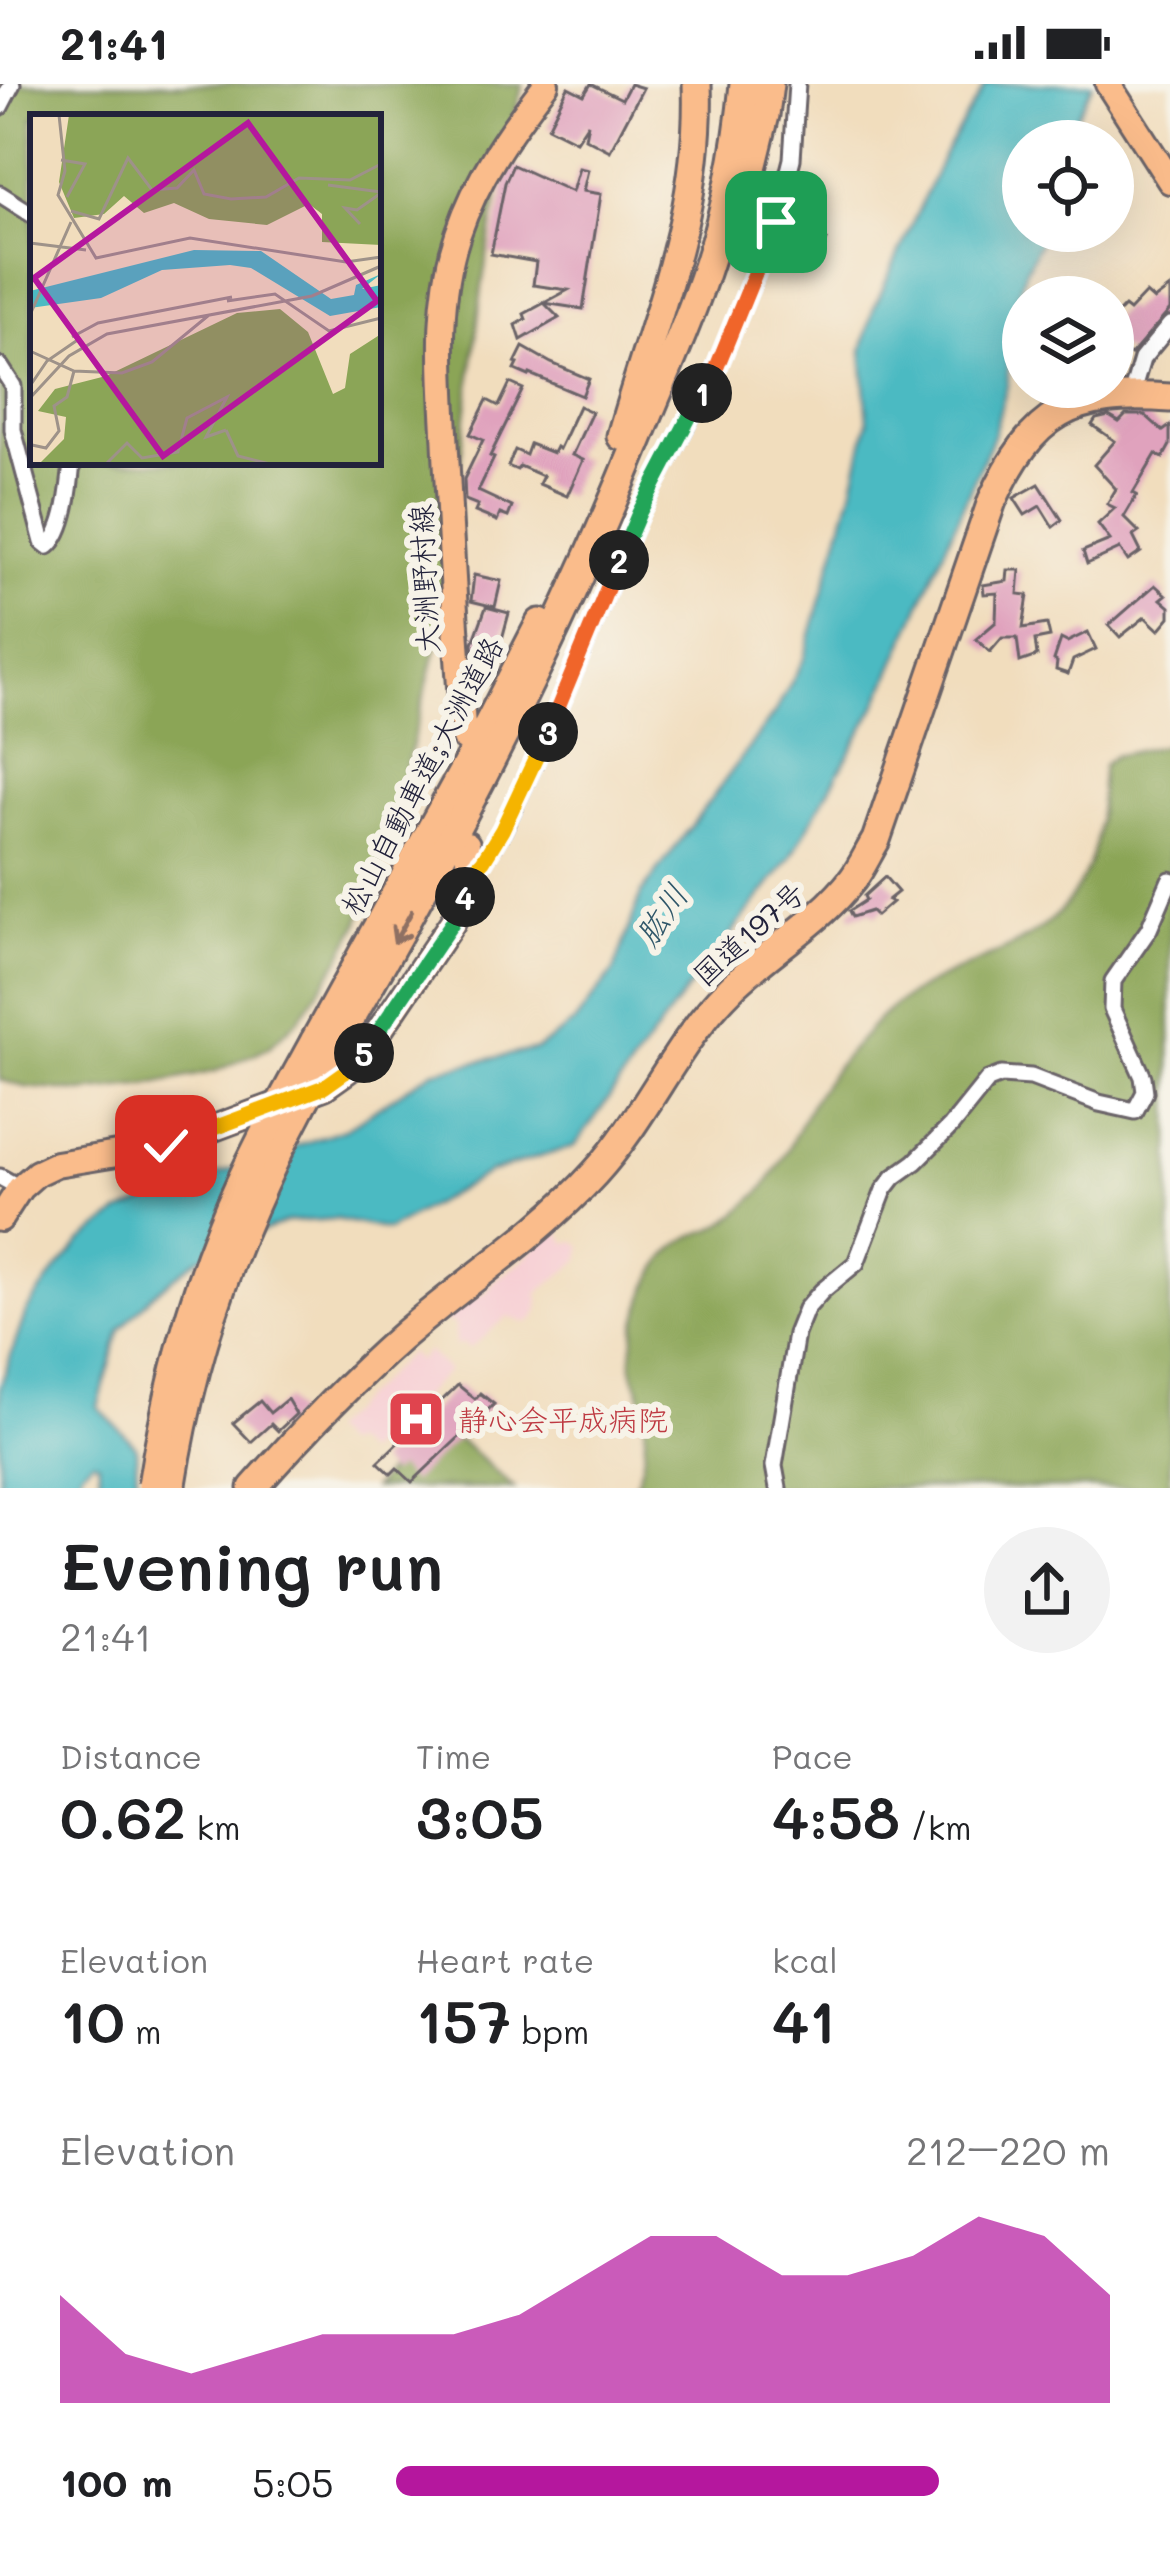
<!DOCTYPE html>
<html lang="en">
<head>
<meta charset="utf-8">
<style>
	:root { --surface:#fff; --page:#f2f2f2; --text:#202124; --muted:#757577; --accent:#b5179e }
	body { margin:0; font-family:Mali,"Klee One",sans-serif; background:var(--page); color:var(--text); height:100vh; display:flex; flex-direction:column; font-size:45px; white-space:nowrap }
	* { box-sizing:border-box; margin:0 }
	p { font-size:39px; color:var(--muted) }
	.icon { flex:none; width:66px; height:66px; fill:none; stroke:currentColor; stroke-width:2; stroke-linecap:round; stroke-linejoin:round }
	.map { position:relative; height:1404px; overflow:hidden }
	.side { display:flex; flex-direction:column; background:var(--surface); flex:1 }
	.side>* { flex:none }
	.buttons { position:absolute; left:1002px; top:36px; display:grid; gap:24px }
	.buttons a { display:grid; place-items:center; width:132px; height:132px; border-radius:50%; background:var(--surface); box-shadow:0 12px 48px #0002; font-size:60px }
	.pin { position:absolute; display:grid; place-items:center; width:102px; height:102px; color:#fff; margin:-51px; border-radius:24px; box-shadow:0 6px 18px #0006 }
	.km { position:absolute; width:60px; height:60px; margin:-30px; border-radius:50%; background:#222; color:#fff; font-size:33px; line-height:60px; text-align:center }
	.round { display:grid; place-items:center; flex:none; width:126px; height:126px; border-radius:63px; background:var(--page) }
	.summary { display:flex; align-items:center; justify-content:space-between; height:204px; padding:0 60px }
	h1 { font-size:66px; font-weight:600; line-height:90px }
	.stats { display:grid; grid-template-columns:repeat(3,1fr); gap:18px; height:204px; padding:12px 60px }
	.stats div { display:grid; align-content:center }
	.stats b { font-size:60px; font-weight:600 }
	.stats small { font-size:33px; font-weight:400 }
	.stats p { font-size:33px }
	.chart { height:336px; padding:24px 60px }
	.chart p { display:flex; justify-content:space-between }
	.chart svg { width:100%; height:216px; margin-top:12px; fill:var(--accent); opacity:.7 }
	ul { padding:0 60px; list-style:none; font-size:39px }
	li { display:grid; grid-template-columns:192px 144px 1fr; align-items:center; height:90px }
	li i { height:30px; border-radius:15px; background:var(--accent) }
	.status { display:flex; justify-content:space-between; align-items:center; height:84px; padding:0 60px; background:var(--surface); direction:ltr }
	.status svg { height:33px; fill:currentColor }
	.map>svg:first-child { display:block }
</style>
</head>
<body>
<div class="status"><b>21:41</b><svg viewBox="0 0 49 12"><path d="M0 12V9h3v3zM5 12V6h3v6zM10 12V3h3v9zM15 12V0h3v12zM26 1h20v11H26zM47 4h2v5h-2z"/></svg></div>
<div class="map">
<svg width="1170" height="1404" viewBox="0 0 1170 1404">
	<rect width="100%" height="100%" fill="#f7f3e8"/>
	<filter id="ink" filterUnits="userSpaceOnUse"><feTurbulence type="fractalNoise" baseFrequency=".00833" numOctaves="2"/><feDisplacementMap in="SourceGraphic" scale="24" xChannelSelector="R" yChannelSelector="G"/><feConvolveMatrix kernelMatrix="1 2 1 2 8 2 1 2 1" color-interpolation-filters="sRGB"/></filter>
	<filter id="wash" filterUnits="userSpaceOnUse"><feTurbulence type="fractalNoise" baseFrequency=".004" numOctaves="4" result="noise"/><feDisplacementMap in="SourceGraphic" scale="48" xChannelSelector="R" yChannelSelector="G"/><feGaussianBlur stdDeviation="2.7" result="paint"/><feColorMatrix in="noise" values="0 0 0 0 0 0 0 0 0 0 0 0 0 0 0 0 0 1.4 0 .05"/><feComposite in="paint" operator="in"/></filter>
	<g filter="url(#wash)">
		<rect width="100%" height="100%" fill="#f1ddbd"/>
		<g fill="#f7cfd4">
			<path d="M555,1142L567,1159L575,1157L582,1162L580,1176L537,1210L539,1214V1225L535,1234L527,1239L507,1233L469,1265L464,1260L455,1262V1241L440,1234L454,1222L486,1209L495,1196L524,1176Z"/>
			<path d="M428,1267L448,1287L364,1370L352,1358L342,1361L328,1347L409,1269L417,1277Z"/>
		</g>
		<g fill="#8ba557" stroke="#566449" stroke-width="3" fill-rule="evenodd">
			<path d="M0,0H523L505,66L483,196L438,556L386,764L358,841L335,883L299,935L269,963L216,987L150,1001L82,1008L25,1003L0,996ZM33,33H378V378H33Z"/>
			<path d="M1170,660V1404H633C647,1378 647,1345 642,1315C640,1304 632,1293 632,1281C631,1257 641,1214 653,1193C660,1178 675,1161 690,1153C698,1149 707,1148 715,1144C732,1136 745,1123 758,1110C783,1083 795,1048 813,1016C829,989 854,962 876,938C945,866 1057,883 1092,771C1101,743 1099,710 1103,681L1114,672Z"/>
			<path d="M443,1349L464,1360L514,1404H373L411,1361Z"/>
		</g>
		<path fill="#4bbac2" stroke="#366e7e" stroke-width="3" d="M986,0H1093L1070,45L1068,57H1023V147H1045L1025,188L1007,249L1008,299L993,352L878,619L790,775L673,924L575,1062L488,1089L388,1146L336,1135L286,1138L198,1174L153,1210L120,1246L98,1323L136,1362L137,1404H101L98,1378L93,1376L82,1386L76,1404H0V1303L26,1228L54,1189L82,1157L120,1129L159,1112L347,1044L433,987L537,965L574,939L614,887L641,810L776,627L804,575L852,407L868,337L862,267L873,226L943,72Z"/>
		<g id="blocks">
			<g fill="#e0a2bd">
				<path d="M591,0L622,15L630,0L643,4L610,67L585,54L588,39L576,57L548,43L568,3L584,11Z"/>
				<path d="M513,81L572,108L579,84L588,86L583,107L601,110L583,225L544,219L559,234L521,256L516,241L526,235L524,230L568,206L533,201L536,178L491,170L505,99Z"/>
				<path d="M785,147L807,157L810,149L827,156L818,179L780,160Z"/>
				<path d="M1170,204V226L1131,271L1118,262L1113,268V234L1124,223L1129,227L1146,209L1154,216Z"/>
				<path d="M523,263L551,279L589,295L582,312L530,290L529,292L515,286L518,280L515,279Z"/>
				<path d="M510,299L523,305L490,372L494,374L478,407L512,423L508,433L500,430L497,437L475,428L478,421L465,416L464,395L483,356L470,350L487,316L499,322Z"/>
				<path d="M579,322L592,328L572,371L583,376L567,412L539,400L543,392L520,382L517,386L508,382L515,366L526,371L530,360L553,369L556,363L559,365Z"/>
				<path d="M1126,331H1145L1163,347L1170,342V361L1163,374L1156,370L1133,409L1137,411L1124,433L1139,448L1133,452L1141,468L1128,477L1120,465L1087,480L1083,467L1110,456L1098,440L1115,424L1107,420L1116,405L1094,381L1115,357L1092,341L1096,335L1109,332L1119,338Z"/>
				<path d="M1039,400L1062,436L1053,443L1040,422L1025,431L1014,414Z"/>
				<path d="M1008,486H1020L1018,510L1028,511L1023,544L1047,540L1050,553L1035,556L1037,572L1020,578L1017,554H1002L990,568L976,555L996,538L997,509L984,510L983,501L1007,497Z"/>
				<path d="M474,491L501,497L495,523L471,517Z"/>
				<path d="M1155,501L1166,511L1161,515L1170,523V533L1159,546L1145,533L1120,553L1109,541Z"/>
				<path d="M486,523L509,529L502,555L486,586L475,581L473,559Z"/>
				<path d="M1088,548L1096,565L1073,576L1068,590L1056,586L1057,578L1054,576L1061,555L1067,558Z"/>
				<path d="M885,793L898,808L888,816L892,818L876,832L871,827L852,833L849,827L866,816L864,812Z"/>
				<path d="M458,1301L475,1315L480,1309L494,1320L412,1398L397,1384L391,1390L378,1378Z"/>
				<path d="M287,1315L296,1330L278,1347L271,1340L251,1358L233,1339L260,1317L270,1329Z"/>
			</g>
		</g>
	</g>
	<g filter="url(#ink)">
		<use href="#blocks" fill-opacity="0" stroke="#6a6368" stroke-width="3"/>
		<g fill="none" stroke-linecap="round" stroke-linejoin="round">
			<defs>
				<g id="street">
					<path d="M0,23L12,0"/>
					<path d="M0,110L33,131"/>
					<path d="M0,282L13,302V346L43,458L48,462C66,447 70,401 72,378"/>
					<path d="M1131,312L1142,275L1170,241"/>
					<path d="M469,789L483,777L503,746L546,653L639,429L716,285L741,224L776,138L792,75L797,0"/>
					<path d="M0,1093L20,1104"/>
					<path d="M778,1404L774,1382L796,1250L806,1225L822,1207L856,1179L884,1106L894,1093L915,1078L951,1042L988,996L1001,991L1031,993L1099,1019L1135,1027L1145,1008L1143,993L1112,925L1113,897L1149,845L1170,796"/>
				</g>
				<g id="primary">
					<path d="M1108,0L1170,97"/>
					<path d="M464,654C456,559 451,464 446,369C443,296 434,221 458,150C477,93 510,47 546,0"/>
					<path d="M0,1135L20,1104L37,1089L56,1080L166,1062L324,1003L348,986L365,968L452,839L465,813L469,789L467,760"/>
				</g>
				<g id="highway">
					<path d="M745,113L765,31L769,0"/>
					<path d="M621,352C655,232 702,127 697,0"/>
					<path d="M314,958L480,656L540,539"/>
					<path d="M333,965C450,765 555,562 642,347C662,297 685,247 703,195C725,132 738,66 744,0"/>
					<path d="M253,1404C299,1352 348,1300 400,1254C464,1198 538,1152 595,1089C647,1032 676,958 730,905C769,866 819,839 853,795C862,783 868,769 876,756L992,417C1033,328 1072,307 1170,314"/>
				</g>
			</defs>
			<use href="#street" stroke="#6a6368" stroke-width="21"/>
			<use href="#primary" stroke="#6a6368" stroke-width="30"/>
			<use href="#highway" stroke="#6a6368" stroke-width="33"/>
			<use href="#street" stroke="#fff" stroke-width="15"/>
			<use href="#primary" stroke="#fabc8b" stroke-width="24"/>
			<use href="#highway" stroke="#fabc8b" stroke-width="27"/>
			<defs>
				<g id="highway-bridge">
					<path d="M172,1400C197,1239 253,1105 333,965"/>
					<path d="M152,1401C166,1312 188,1225 222,1141C247,1078 281,1018 314,958"/>
				</g>
			</defs>
			<use href="#highway-bridge" stroke="#6a6368" stroke-width="33" stroke-linecap="butt"/>
			<use href="#highway-bridge" stroke="#fabc8b" stroke-width="27"/>
		</g>
		<defs><path id="oneway-shaft" d="M-6 0H5M1.5-3L5.5 0L1.5 3" fill="none" stroke-width="1.6" stroke-linecap="round" stroke-linejoin="round" transform="scale(3)"/></defs>
		<use stroke="#8e6f63" href="#oneway-shaft" transform="translate(403 843) rotate(119)"/>
	</g>
	<g fill="none" stroke-linecap="round" stroke-linejoin="round" filter="url(#ink)">
		<defs>
			<path id="split-1" d="M702,309L716,285L776,138"/>
			<path id="split-2" d="M619,476L639,429L702,309"/>
			<path id="split-3" d="M548,648L619,476"/>
			<path id="split-4" d="M465,813L470,790L483,777L502,746L548,648"/>
			<path id="split-5" d="M364,969L452,839L465,813"/>
			<path id="split-6" d="M166,1062L324,1003L348,986L364,969"/>
		</defs>
		<use href="#split-1" stroke="#fff" stroke-width="24"/>
		<use href="#split-2" stroke="#fff" stroke-width="24"/>
		<use href="#split-3" stroke="#fff" stroke-width="24"/>
		<use href="#split-4" stroke="#fff" stroke-width="24"/>
		<use href="#split-5" stroke="#fff" stroke-width="24"/>
		<use href="#split-6" stroke="#fff" stroke-width="24"/>
		<use href="#split-1" stroke="#f0652b" stroke-width="15"/>
		<use href="#split-2" stroke="#22a559" stroke-width="15"/>
		<use href="#split-3" stroke="#f0652b" stroke-width="15"/>
		<use href="#split-4" stroke="#f5b400" stroke-width="15"/>
		<use href="#split-5" stroke="#22a559" stroke-width="15"/>
		<use href="#split-6" stroke="#f5b400" stroke-width="15"/>
	</g>
	<defs>
		<symbol id="hospital-square" viewBox="-11 -11 22 22"><rect x="-9" y="-9" width="18" height="18" rx="4" fill="#e0444e" stroke="#f7f3e8"/><path d="M-5-5h3v3.5h4V-5h3V5h-3V1.5h-4V5h-3Z" fill="#fff"/></symbol>
	</defs>
	<g fill-rule="evenodd">
		<use href="#hospital-square" x="383" y="1302" width="66" height="66"/>
	</g>
	<g text-anchor="middle" dominant-baseline="central" stroke-width="12" stroke-linejoin="round" paint-order="stroke">
		<g font-size="30" fill="#22223b" stroke="#f7f3e8">
			<text transform="translate(423 495) rotate(-93)">大洲野村線</text>
			<text transform="translate(421 691) rotate(-62)">松山自動車道;大洲道路</text>
			<text transform="translate(748 849) rotate(-42)">国道197号</text>
		</g>
		<g font-size="30" fill="#be3a42" stroke="#f7f3e8" text-anchor="start">
			<text x="458" y="1335">静心会平成病院</text>
		</g>
		<g font-size="33" font-style="italic" fill="#30576a" stroke="#f7f3e8">
			<text transform="translate(660 830) rotate(-56)">肱川</text>
		</g>
	</g>
	<g transform="translate(30 30)">
		<rect width="351" height="351" fill="#f1ddbd"/>
		<path d="M39,1H351V131L292,128V100L279,90L237,111L179,105L144,89L114,99L94,82L74,100L44,104L29,68ZM250,195L278,218L303,280L315,274L320,240L351,220V350H9L34,325L36,303L8,297L25,275L76,262L207,199Z" fill="#8ba557"/>
		<path d="M164,136L231,137L301,185L324,181L326,171L351,160L332,175L351,171V193L300,202L221,154L200,151L132,156L71,184L0,194V177Z" fill="#4bbac2"/>
		<path fill="none" stroke="#9e9289" stroke-width="3" d="M29,1L35,57L28,81L66,144L160,124L316,148L351,143M31,46L55,50L37,83M298,71L351,78M41,97L69,105L98,44L122,76L147,74L164,56L174,80L201,85L236,83L269,64L320,66L351,50M330,110L315,94L327,96L351,79M0,129L56,136M197,187L245,180L299,217L351,204M0,201L41,108M42,223L68,209L202,183M0,237L44,257L92,259L122,248L179,201M2,269L17,247L49,225M0,284L39,242L77,220L282,182L351,152M196,316L208,342L240,350M2,331L16,334L29,317L24,292L37,283L44,257M76,350L97,329L112,344L148,338L157,304L197,283L176,323L196,316"/>
		<path fill="#b5179e" fill-opacity="0.15" stroke="#b5179e" stroke-width="6" d="M218,9L347,187L133,342L4,164Z"/>
		<rect width="351" height="351" fill="none" stroke="#22223b" stroke-width="6"/>
	</g>
</svg>
<div class="buttons">
<a><svg class="icon" aria-label="locate" viewBox="0 0 24 24"><circle cx="12" cy="12" r="6"/><path d="M12 2v4M12 18v4M2 12h4M18 12h4"/></svg></a>
<a><svg class="icon" aria-label="layers" viewBox="0 0 24 24"><path d="M12 4l9 5-9 5-9-5zM3 14l9 5 9-5"/></svg></a>
</div>
<div class="pin" style="left:776px;top:138px;background:#1e9e55"><svg class="icon" aria-label="arrive" viewBox="0 0 24 24"><path d="M6 21V4h12l-3 4 3 4H6"/></svg></div>
<div class="pin" style="left:166px;top:1062px;background:#d93025"><svg class="icon" aria-label="check" viewBox="0 0 24 24"><path d="M5 12l5 5 9-10"/></svg></div>
<b class="km" style="left:702px;top:309px">1</b>
<b class="km" style="left:619px;top:476px">2</b>
<b class="km" style="left:548px;top:648px">3</b>
<b class="km" style="left:465px;top:813px">4</b>
<b class="km" style="left:364px;top:969px">5</b>
</div>
<section class="side">
<div class="summary"><div><h1>Evening run</h1><p>21:41</p></div><a class="round"><svg class="icon" aria-label="share" viewBox="0 0 24 24"><path d="M12 15V3M7 8l5-5 5 5M5 13v7h14v-7"/></svg></a></div>
<div class="stats">
<div><p>Distance</p><b>0.62<small> km</small></b></div>
<div><p>Time</p><b>3:05</b></div>
<div><p>Pace</p><b>4:58<small> /km</small></b></div>
</div>
<div class="stats">
<div><p>Elevation</p><b>10<small> m</small></b></div>
<div><p>Heart rate</p><b>157<small> bpm</small></b></div>
<div><p>kcal</p><b>41</b></div>
</div>
<div class="chart"><p><span>Elevation</span>212–220 m</p>
<svg viewBox="0 0 160 44" preserveAspectRatio="none"><path d="M0 44V22L10 34L20 38L30 34L40 30L50 30L60 30L70 26L80 18L90 10L100 10L110 18L120 18L130 14L140 6L150 10L160 22V44z"/></svg>
</div>
<ul>
<li><b>100 m</b>5:05<i style="width:76%"></i></li>
</ul>
</section>
</body>
</html>
